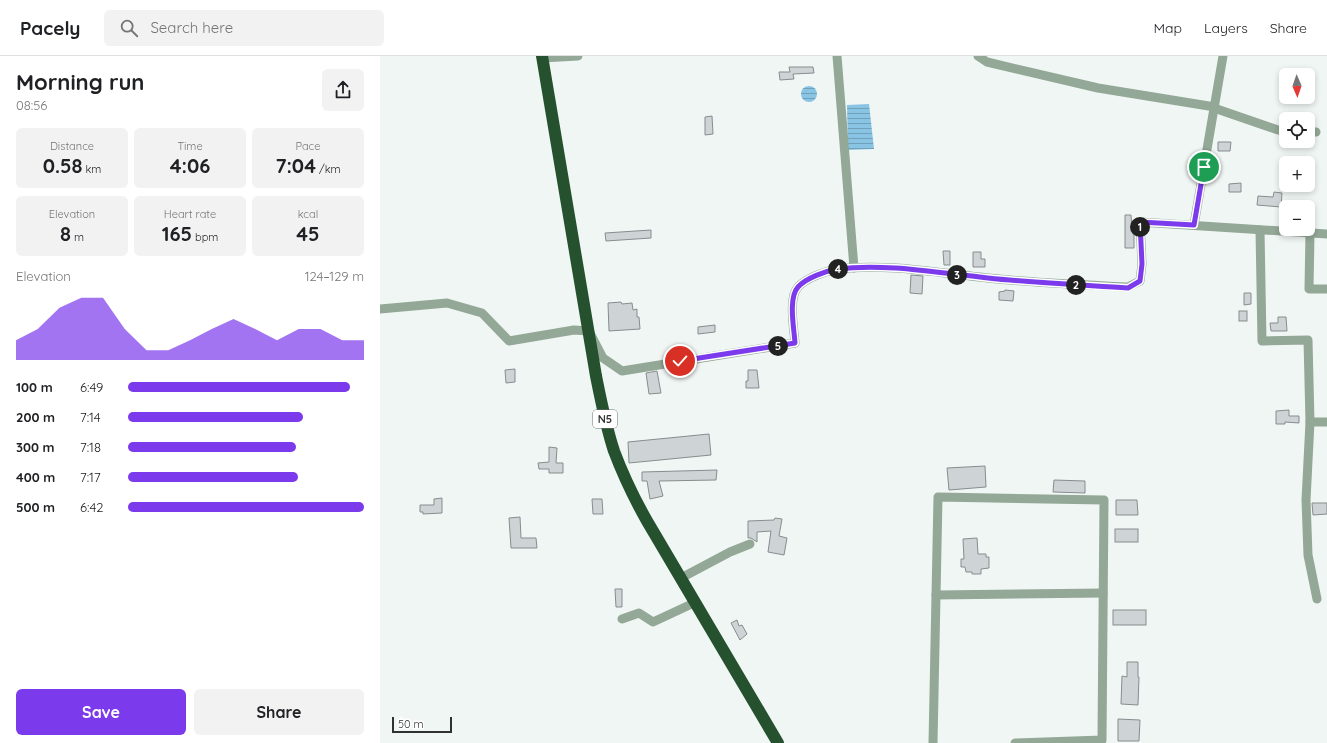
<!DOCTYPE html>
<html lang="en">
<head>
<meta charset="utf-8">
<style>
	:root { --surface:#fff; --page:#f2f2f2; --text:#202124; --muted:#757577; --line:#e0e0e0; --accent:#7c3aed }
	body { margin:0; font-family:Quicksand,sans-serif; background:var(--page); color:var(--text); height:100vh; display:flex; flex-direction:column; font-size:15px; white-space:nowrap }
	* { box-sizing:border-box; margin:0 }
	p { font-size:13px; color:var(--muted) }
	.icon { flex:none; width:22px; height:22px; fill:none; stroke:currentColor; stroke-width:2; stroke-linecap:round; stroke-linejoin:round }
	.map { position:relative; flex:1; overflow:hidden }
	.panel { display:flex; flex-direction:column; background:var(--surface); width:380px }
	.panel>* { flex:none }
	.needle { width:26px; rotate:178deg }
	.buttons { position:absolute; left:899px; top:12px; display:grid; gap:8px }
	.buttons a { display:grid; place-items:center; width:36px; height:36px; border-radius:6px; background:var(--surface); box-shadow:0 2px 6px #0003; font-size:20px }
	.scale { position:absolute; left:12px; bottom:10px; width:60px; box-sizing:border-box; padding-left:4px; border:2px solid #303232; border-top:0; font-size:11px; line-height:14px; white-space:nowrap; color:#303232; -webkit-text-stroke:3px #fff; paint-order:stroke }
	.pin { position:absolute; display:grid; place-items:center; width:34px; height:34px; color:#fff; margin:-17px; border:2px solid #fff; border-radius:50%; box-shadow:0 1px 4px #0007 }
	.km { position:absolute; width:20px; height:20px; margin:-10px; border-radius:50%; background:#222; color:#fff; font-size:11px; line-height:20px; text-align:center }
	.round { display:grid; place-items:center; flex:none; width:42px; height:42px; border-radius:6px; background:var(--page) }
	.head { display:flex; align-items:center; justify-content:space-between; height:68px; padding:0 16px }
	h1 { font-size:22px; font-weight:700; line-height:30px }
	.metrics { display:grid; grid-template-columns:repeat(3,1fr); gap:6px; height:68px; padding:4px 16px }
	.metrics div { display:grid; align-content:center; border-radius:6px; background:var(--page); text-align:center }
	.metrics b { font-size:20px; font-weight:700 }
	.metrics small { font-size:11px; font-weight:400 }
	.metrics p { font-size:11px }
	.chart { height:112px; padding:8px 16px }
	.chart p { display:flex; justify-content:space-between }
	.chart svg { width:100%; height:72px; margin-top:4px; fill:var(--accent); opacity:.7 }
	.button { display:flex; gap:8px; margin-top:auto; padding:8px 16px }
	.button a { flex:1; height:46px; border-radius:6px; background:var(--accent); color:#fff; font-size:16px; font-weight:700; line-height:46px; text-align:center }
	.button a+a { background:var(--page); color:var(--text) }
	ul { padding:0 16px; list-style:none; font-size:13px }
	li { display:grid; grid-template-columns:64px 48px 1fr; align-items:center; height:30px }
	li i { height:10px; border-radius:5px; background:var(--accent) }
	header { display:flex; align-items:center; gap:24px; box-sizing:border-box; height:56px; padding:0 20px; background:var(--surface); border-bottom:1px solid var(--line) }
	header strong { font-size:19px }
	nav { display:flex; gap:22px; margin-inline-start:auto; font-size:14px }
	.search { width:280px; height:36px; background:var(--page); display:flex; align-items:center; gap:10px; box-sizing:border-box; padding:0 14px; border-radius:6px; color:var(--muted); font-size:15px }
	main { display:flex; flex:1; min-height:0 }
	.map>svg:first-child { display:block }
</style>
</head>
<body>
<header>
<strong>Pacely</strong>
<div class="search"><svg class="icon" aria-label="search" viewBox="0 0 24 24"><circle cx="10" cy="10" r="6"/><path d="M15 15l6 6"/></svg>Search here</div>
<nav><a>Map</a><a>Layers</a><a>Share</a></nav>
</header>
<main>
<section class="panel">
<div class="head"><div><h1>Morning run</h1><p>08:56</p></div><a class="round"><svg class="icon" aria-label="share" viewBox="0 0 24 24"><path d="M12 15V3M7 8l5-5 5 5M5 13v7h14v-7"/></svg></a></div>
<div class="metrics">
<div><p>Distance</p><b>0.58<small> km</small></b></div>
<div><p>Time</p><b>4:06</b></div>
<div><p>Pace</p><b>7:04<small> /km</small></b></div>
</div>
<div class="metrics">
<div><p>Elevation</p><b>8<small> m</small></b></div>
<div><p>Heart rate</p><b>165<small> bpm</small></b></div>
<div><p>kcal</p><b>45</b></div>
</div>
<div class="chart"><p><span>Elevation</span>124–129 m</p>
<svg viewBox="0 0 160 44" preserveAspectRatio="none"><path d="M0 44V32L10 25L20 12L30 6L40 6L50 25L60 38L70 38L80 32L90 25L100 19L110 25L120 32L130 25L140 25L150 32L160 32V44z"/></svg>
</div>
<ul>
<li><b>100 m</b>6:49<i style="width:94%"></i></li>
<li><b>200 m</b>7:14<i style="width:74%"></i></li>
<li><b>300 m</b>7:18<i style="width:71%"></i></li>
<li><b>400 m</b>7:17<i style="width:72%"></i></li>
<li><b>500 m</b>6:42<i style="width:100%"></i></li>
</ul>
<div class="button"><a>Save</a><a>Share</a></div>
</section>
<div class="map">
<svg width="947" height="687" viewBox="0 0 947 687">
	<defs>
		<pattern id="water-rules" width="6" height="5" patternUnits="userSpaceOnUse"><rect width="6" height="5" fill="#89c4e5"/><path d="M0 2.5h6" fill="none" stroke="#70a0ba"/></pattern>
	</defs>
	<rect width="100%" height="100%" fill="#f0f6f4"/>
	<g fill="url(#water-rules)">
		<circle cx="429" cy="38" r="8"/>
		<path d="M489,48L494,93L468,94L467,49Z"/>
	</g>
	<g fill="#ced4d5" stroke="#878d8e">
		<path d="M409,11H433L434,17L413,18L414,23L400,24L399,16H410Z"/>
		<path d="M332,60L333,78L325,79V61Z"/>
		<path d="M838,86H851L850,95H838Z"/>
		<path d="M861,127V136H849V128Z"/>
		<path d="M894,136L902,137L901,151L877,149L878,140L893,141Z"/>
		<path d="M745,159H751L752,172H754V192H745Z"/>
		<path d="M271,174V182L226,185L225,177Z"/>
		<path d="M563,195H570V209H564Z"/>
		<path d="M593,196H601V203H605V211H593Z"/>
		<path d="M531,219L543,220L542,238L530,237Z"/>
		<path d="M625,234L634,235L633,245L619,244V236L625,235Z"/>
		<path d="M864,237H871V248L864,249Z"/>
		<path d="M241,246L242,248L252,247L253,254L257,253V261H259L260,273L229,275L228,247Z"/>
		<rect x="859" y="255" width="8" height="10"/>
		<path d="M898,261H906L907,275H891L890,267H898Z"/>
		<path d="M335,269V276L318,278V271Z"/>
		<path d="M135,313V326L126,327L125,314Z"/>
		<path d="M368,314H377L379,332H366V325H368Z"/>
		<path d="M277,315L281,337L269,338L266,317Z"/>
		<path d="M909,354V360H919V367L905,366V368H896V355Z"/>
		<path d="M329,378L331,399L249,407L248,386Z"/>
		<path d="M169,391L177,392L176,407H183V417H169V413H159L158,407L169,406Z"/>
		<path d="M605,410L606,431L569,434L567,412Z"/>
		<path d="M337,414L336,424L279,425L283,440L270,443L267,425H262V416Z"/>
		<path d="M674,424L705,425V437L673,436Z"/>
		<path d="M62,442V457L43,458V456H40V449H54V443Z"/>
		<path d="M212,443H222L223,458H213Z"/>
		<path d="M736,444H757L758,459H736Z"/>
		<path d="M932,447H947V458L933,459Z"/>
		<path d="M140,461L141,482H156L157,492H131L129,462Z"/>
		<path d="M395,462L402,463L399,480L407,482L404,499L388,496L391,475L377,476V486L371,482H368V465L394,464Z"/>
		<rect x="735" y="473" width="23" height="13"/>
		<path d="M597,482L598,498H606V501H609V512L601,513V518H592V516H586L585,511H581V503H584L583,483Z"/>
		<path d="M235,533H242V551H236Z"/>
		<rect x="733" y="554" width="33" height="15"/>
		<path d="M357,564L359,570L362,569L367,578L360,584L351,567Z"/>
		<path d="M747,606H758V621H759L758,649L741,648L742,620L747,621Z"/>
		<path d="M738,663L760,664L759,685H738Z"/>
	</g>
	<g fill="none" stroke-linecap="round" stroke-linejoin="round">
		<g stroke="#93a896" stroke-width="9">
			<path d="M457,0L474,212"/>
			<path d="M598,0L607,6L718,32L835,51"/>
			<path d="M162,2L198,0"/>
			<path d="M834,52L898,74L906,76"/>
			<path d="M928,76H936"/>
			<path d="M814,169L843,0"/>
			<path d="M880,174L882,285L928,284L930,366"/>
			<path d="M930,177L929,233H947"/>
			<path d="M0,253L67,247L102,257L129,285L194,274L209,275L223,302L242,315L415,287C414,273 408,242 418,231C426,222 446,215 457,213C507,207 559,217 608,222C655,227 702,229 748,231L760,225L762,208L760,166L947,178"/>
			<path d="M301,522L350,496L370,488"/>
			<path d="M556,539L723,537"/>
			<path d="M937,543L928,499L926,444L930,366H947"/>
			<path d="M242,563L259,557L273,566L316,546"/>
			<path d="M553,687L558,441L724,444L722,684L635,687"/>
		</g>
		<path stroke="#25512e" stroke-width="12" d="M162,0L216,320C221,345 226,371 234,395C243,419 254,442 267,465L398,687"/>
	</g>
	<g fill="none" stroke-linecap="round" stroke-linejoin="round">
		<defs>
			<path id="route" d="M300,305L415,287C414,272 408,242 418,231C426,222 446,215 457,213C506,207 559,217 608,222C655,227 702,229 748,232L760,225L762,208L760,166L814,169L824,111"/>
		</defs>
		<use href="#route" stroke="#fff" stroke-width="8"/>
		<use href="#route" stroke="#7c3aed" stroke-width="5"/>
	</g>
	<g text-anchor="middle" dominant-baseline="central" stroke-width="4" stroke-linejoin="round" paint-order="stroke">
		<rect fill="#fff" stroke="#6e7070" stroke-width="1" x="213" y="354" width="24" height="18" rx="3"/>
		<g font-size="11" font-weight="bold" fill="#303232">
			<text x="225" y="363">N5</text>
		</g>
	</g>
</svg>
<div class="buttons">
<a><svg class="needle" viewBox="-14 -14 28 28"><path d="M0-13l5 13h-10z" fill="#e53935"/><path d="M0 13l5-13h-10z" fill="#757577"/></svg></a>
<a><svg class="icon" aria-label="locate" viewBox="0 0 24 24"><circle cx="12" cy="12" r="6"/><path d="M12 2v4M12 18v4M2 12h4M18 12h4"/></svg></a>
<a>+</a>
<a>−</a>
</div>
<div class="scale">50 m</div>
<div class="pin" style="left:824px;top:111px;background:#1e9e55"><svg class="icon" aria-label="arrive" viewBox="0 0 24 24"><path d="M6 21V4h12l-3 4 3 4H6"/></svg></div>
<div class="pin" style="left:300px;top:305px;background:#d93025"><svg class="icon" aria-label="check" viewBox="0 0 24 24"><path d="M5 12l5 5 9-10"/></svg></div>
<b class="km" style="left:760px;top:171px">1</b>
<b class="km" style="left:696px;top:229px">2</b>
<b class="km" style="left:577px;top:219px">3</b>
<b class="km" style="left:458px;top:213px">4</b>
<b class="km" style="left:398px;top:290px">5</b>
</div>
</main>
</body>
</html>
